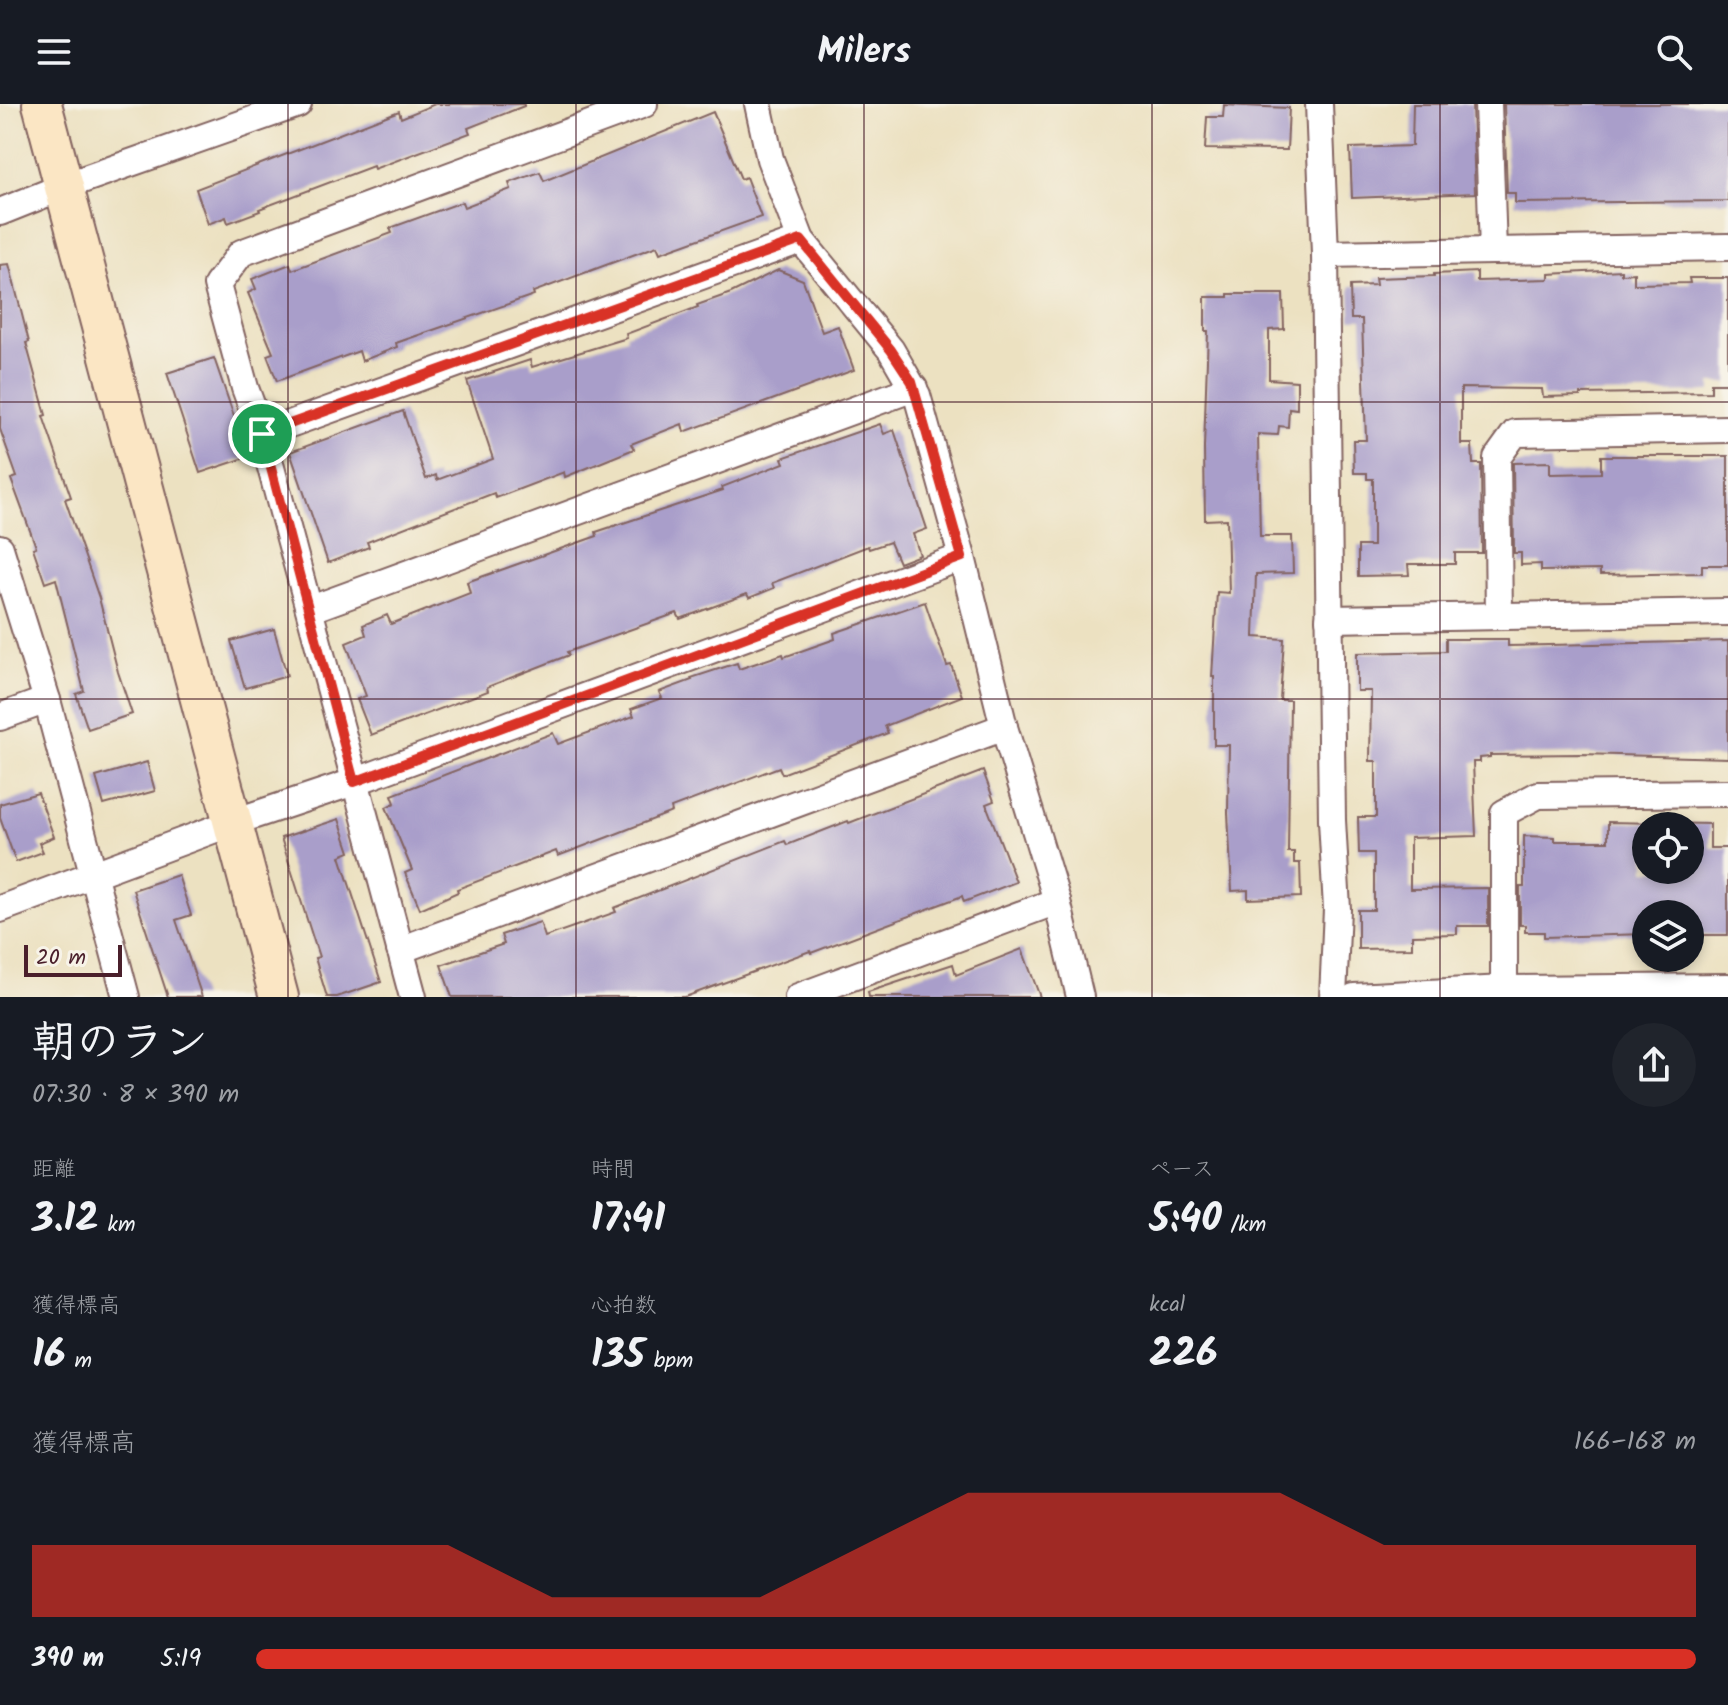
<!DOCTYPE html>
<html lang="ja">
<head>
<meta charset="utf-8">
<style>
	:root { --surface:#171b24; --page:#20242c; --text:#f1f3f6; --muted:#9ea1a6; --accent:#d93025 }
	body { margin:0; font-family:Kalam,"Klee One",sans-serif; background:var(--page); color:var(--text); height:100vh; display:flex; flex-direction:column; font-size:30px; white-space:nowrap }
	* { box-sizing:border-box; margin:0 }
	p { font-size:26px; color:var(--muted) }
	.icon { flex:none; width:44px; height:44px; fill:none; stroke:currentColor; stroke-width:2; stroke-linecap:round; stroke-linejoin:round }
	.map { position:relative; height:893px; overflow:hidden }
	.panel { display:flex; flex-direction:column; background:var(--surface); flex:1 }
	.panel>* { flex:none }
	.fabs { position:absolute; left:1632px; top:708px; display:grid; gap:16px }
	.fabs a { display:grid; place-items:center; width:72px; height:72px; border-radius:50%; background:var(--surface); box-shadow:0 4px 12px #0003; font-size:40px }
	.scale { position:absolute; left:24px; bottom:20px; width:98px; box-sizing:border-box; padding-left:8px; border:4px solid #4a1f2b; border-top:0; font-size:22px; line-height:28px; white-space:nowrap; color:#4a1f2b; -webkit-text-stroke:6px #f7f3e8; paint-order:stroke }
	.pin { position:absolute; display:grid; place-items:center; width:68px; height:68px; color:#fff; margin:-34px; border:4px solid #fff; border-radius:50%; box-shadow:0 2px 8px #0007 }
	.round { display:grid; place-items:center; flex:none; width:84px; height:84px; border-radius:42px; background:var(--page) }
	.head { display:flex; align-items:center; justify-content:space-between; height:136px; padding:0 32px }
	h1 { font-size:44px; font-weight:700; line-height:60px }
	.stats { display:grid; grid-template-columns:repeat(3,1fr); gap:12px; height:136px; padding:8px 32px }
	.stats div { display:grid; align-content:center }
	.stats b { font-size:40px; font-weight:700 }
	.stats small { font-size:22px; font-weight:400 }
	.stats p { font-size:22px }
	.chart { height:224px; padding:16px 32px }
	.chart p { display:flex; justify-content:space-between }
	.chart svg { width:100%; height:144px; margin-top:8px; fill:var(--accent); opacity:.7 }
	ul { padding:0 32px; list-style:none; font-size:26px }
	li { display:grid; grid-template-columns:128px 96px 1fr; align-items:center; height:60px }
	li i { height:20px; border-radius:10px; background:var(--accent) }
	header { display:flex; justify-content:space-between; align-items:center; height:104px; padding:0 32px; background:var(--surface); font-size:36px; font-weight:700 }
	.map>svg:first-child { display:block }
</style>
</head>
<body>
<header><svg class="icon" aria-label="menu" viewBox="0 0 24 24"><path d="M4 6h16M4 12h16M4 18h16"/></svg>Milers<svg class="icon" aria-label="search" viewBox="0 0 24 24"><circle cx="10" cy="10" r="6"/><path d="M15 15l6 6"/></svg></header>
<div class="map">
<svg width="1728" height="893" viewBox="0 0 1728 893">
	<rect width="100%" height="100%" fill="#f7f3e8"/>
	<filter id="ink" filterUnits="userSpaceOnUse"><feTurbulence type="fractalNoise" baseFrequency=".0125" numOctaves="2"/><feDisplacementMap in="SourceGraphic" scale="16" xChannelSelector="R" yChannelSelector="G"/><feConvolveMatrix kernelMatrix="1 2 1 2 8 2 1 2 1" color-interpolation-filters="sRGB"/></filter>
	<filter id="wash" filterUnits="userSpaceOnUse"><feTurbulence type="fractalNoise" baseFrequency=".006" numOctaves="4" result="noise"/><feDisplacementMap in="SourceGraphic" scale="32" xChannelSelector="R" yChannelSelector="G"/><feGaussianBlur stdDeviation="1.8" result="paint"/><feColorMatrix in="noise" values="0 0 0 0 0 0 0 0 0 0 0 0 0 0 0 0 0 1.4 0 .05"/><feComposite in="paint" operator="in"/></filter>
	<g filter="url(#wash)">
		<rect width="100%" height="100%" fill="#ece1c1"/>
		<g id="blocks">
			<g fill="#a99eca" fill-rule="evenodd">
				<path d="M435,0H524V2L468,24L470,29L374,65L373,62L259,105L260,107L228,119L226,113L208,120L196,85L399,7L401,14Z"/>
				<path d="M1413,0H1472L1475,89L1352,94L1350,44L1412,42Z"/>
				<path d="M1504,0H1728V97L1515,99V89H1507Z"/>
				<path d="M1224,1L1289,4L1287,46L1205,45L1207,13H1223Z"/>
				<path d="M713,8L741,75L746,73L761,113L660,149L657,142L533,188L534,191L396,239L397,243L362,257L359,247L277,277L267,251L273,249L248,189L256,185L252,175L290,160L292,166L392,129L390,124L462,98L464,103L511,85L509,79L540,68L544,77Z"/>
				<path d="M9,160L29,238L26,239L46,311L43,312L71,393L65,395L99,494L118,568L132,610L88,625L76,590L84,587L56,475L45,479L33,444L36,443L11,375L17,373L0,325V161Z"/>
				<path d="M778,166L803,176L822,228L838,222L854,266L684,328L682,320L631,340L634,345L565,373L564,368L496,394L494,389L367,438L369,443L328,459L290,348L403,307L426,375L436,371L437,376L493,355L467,277L530,256L532,263L627,234L626,230L698,203L697,201L731,189Z"/>
				<path d="M1621,166V170L1634,169V180L1690,179L1689,174H1728V279H1711V288L1580,290V292L1543,293L1542,285L1461,284V340H1472L1473,360H1481L1482,449H1455V460H1408L1409,471L1358,472V442H1373V375H1367V369H1354L1353,336H1366L1362,215H1351L1350,182L1376,181L1375,174L1434,172V170L1477,168V177L1549,175V170Z"/>
				<path d="M1228,190H1283L1284,225L1269,226V275L1297,277V305L1289,304L1288,323L1279,322L1278,331L1258,330L1260,432H1292L1293,469L1256,470L1254,533L1284,535L1280,596H1290L1288,748H1294V759H1300L1301,793L1248,795V786L1232,787L1228,709L1229,641H1214V573H1212L1217,488L1229,489L1227,415L1205,416L1204,344L1208,227H1205V193H1228Z"/>
				<path d="M214,254L248,353L200,369L167,269Z"/>
				<path d="M880,320L884,330L894,326L927,425L913,430L920,451L899,459L890,438L869,445L868,442L772,479L774,484L749,494L747,490L680,515L677,509L567,548L569,551L487,583L488,587L371,631L357,595L366,592L346,539L366,531L363,521L387,511L391,520L470,489L467,478L597,432L596,428L723,386L722,383L784,359L782,354Z"/>
				<path d="M1601,352H1728V461H1702V469L1600,471V466L1541,467V460L1521,461V449H1514L1513,359L1550,358V370L1601,369Z"/>
				<path d="M925,498L947,562L951,561L962,592L885,622L888,629L782,670L779,663L671,704L672,708L608,733L558,752L556,747L457,785L458,788L420,805L405,769L412,766L386,703L395,699L392,691L553,629L558,640L634,612L631,605L662,594L659,588L692,576L691,574L737,559L739,565L783,550L784,553L835,535L834,529Z"/>
				<path d="M274,525L287,572L245,584L231,537Z"/>
				<path d="M1446,535H1508V542L1728,537V654L1581,650L1490,651V653L1480,654V658H1473L1476,732L1410,734V785L1488,784V822H1457V830L1412,831V844L1358,845V806H1374V749H1359L1358,713H1376V657H1370L1371,587H1357V549L1446,547Z"/>
				<path d="M147,658L155,687L104,701L96,673Z"/>
				<path d="M983,667L994,697L986,700L1016,778L964,798L962,792L811,849L810,847L685,893H452L441,861L504,840L501,831L540,818L545,833L616,808L614,804L785,737L787,741L848,717L849,719Z"/>
				<path d="M38,689L54,733L39,739L43,748L16,758L0,714V700Z"/>
				<path d="M339,715L350,748L340,752L381,878L337,893H327L315,854L319,853L281,734Z"/>
				<path d="M1608,718L1710,720V744H1728V831H1690V810H1646V830L1544,833V828H1525V821H1520V783H1524V732L1555,733V737H1608ZM1646,722H1690V766H1646Z"/>
				<path d="M178,771L191,811L176,816L202,893H168L133,786Z"/>
				<path d="M1022,845L1040,893H869L868,888L953,860L956,871Z"/>
			</g>
		</g>
	</g>
	<g filter="url(#ink)">
		<use href="#blocks" fill-opacity="0" stroke="#836360" stroke-width="2"/>
		<g fill="none" stroke-linecap="round" stroke-linejoin="round">
			<defs>
				<g id="street">
					<path d="M758,0L770,55L801,136L891,246L917,291L962,453L1004,623L1057,797L1080,893"/>
					<path d="M1319,0L1325,150L1332,716L1337,805L1333,893"/>
					<path d="M1488,0L1493,147"/>
					<path d="M0,108L65,82L298,0"/>
					<path d="M1325,150L1728,143"/>
					<path d="M262,330L801,136"/>
					<path d="M0,444L47,596L126,893"/>
					<path d="M322,501L914,284"/>
					<path d="M1499,512L1497,354L1515,329L1728,325"/>
					<path d="M1329,515L1728,508"/>
					<path d="M0,613L47,596"/>
					<path d="M0,805L234,718L354,678L962,453"/>
					<path d="M400,846L1004,623"/>
					<path d="M1504,885V709L1538,691L1728,689"/>
					<path d="M413,893L262,330L245,284L217,181L241,149L644,0"/>
					<path d="M798,893L1057,797"/>
					<path d="M1354,893L1504,885L1728,883"/>
				</g>
				<path id="secondary" d="M42,0L279,893"/>
			</defs>
			<use href="#street" stroke="#836360" stroke-width="30"/>
			<use href="#secondary" stroke="#836360" stroke-width="42"/>
			<use href="#street" stroke="#fff" stroke-width="26"/>
			<use href="#secondary" stroke="#fbe6c4" stroke-width="38"/>
		</g>
	</g>
	<g fill="none" stroke-linecap="round" stroke-linejoin="round" filter="url(#ink)">
		<defs>
			<path id="route" d="M801,136L891,246L912,278L962,453L354,678L262,330Z"/>
		</defs>
		<use href="#route" stroke="#fff" stroke-width="16"/>
		<use href="#route" stroke="#d93025" stroke-width="10"/>
	</g>
	<path fill="none" stroke="#4a1f2b" stroke-width="2" stroke-opacity="0.55" d="M288,0V893M576,0V893M864,0V893M1152,0V893M1440,0V893M0,298H1728M0,595H1728"/>
</svg>
<div class="fabs">
<a><svg class="icon" aria-label="locate" viewBox="0 0 24 24"><circle cx="12" cy="12" r="6"/><path d="M12 2v4M12 18v4M2 12h4M18 12h4"/></svg></a>
<a><svg class="icon" aria-label="layers" viewBox="0 0 24 24"><path d="M12 4l9 5-9 5-9-5zM3 14l9 5 9-5"/></svg></a>
</div>
<div class="scale">20 m</div>
<div class="pin" style="left:262px;top:330px;background:#1e9e55"><svg class="icon" aria-label="arrive" viewBox="0 0 24 24"><path d="M6 21V4h12l-3 4 3 4H6"/></svg></div>
</div>
<section class="panel">
<div class="head"><div><h1>朝のラン</h1><p>07:30 · 8 × 390 m</p></div><a class="round"><svg class="icon" aria-label="share" viewBox="0 0 24 24"><path d="M12 15V3M7 8l5-5 5 5M5 13v7h14v-7"/></svg></a></div>
<div class="stats">
<div><p>距離</p><b>3.12<small> km</small></b></div>
<div><p>時間</p><b>17:41</b></div>
<div><p>ペース</p><b>5:40<small> /km</small></b></div>
</div>
<div class="stats">
<div><p>獲得標高</p><b>16<small> m</small></b></div>
<div><p>心拍数</p><b>135<small> bpm</small></b></div>
<div><p>kcal</p><b>226</b></div>
</div>
<div class="chart"><p><span>獲得標高</span>166–168 m</p>
<svg viewBox="0 0 160 44" preserveAspectRatio="none"><path d="M0 44V22L10 22L20 22L30 22L40 22L50 38L60 38L70 38L80 22L90 6L100 6L110 6L120 6L130 22L140 22L150 22L160 22V44z"/></svg>
</div>
<ul>
<li><b>390 m</b>5:19<i style="width:100%"></i></li>
</ul>
</section>
</body>
</html>
